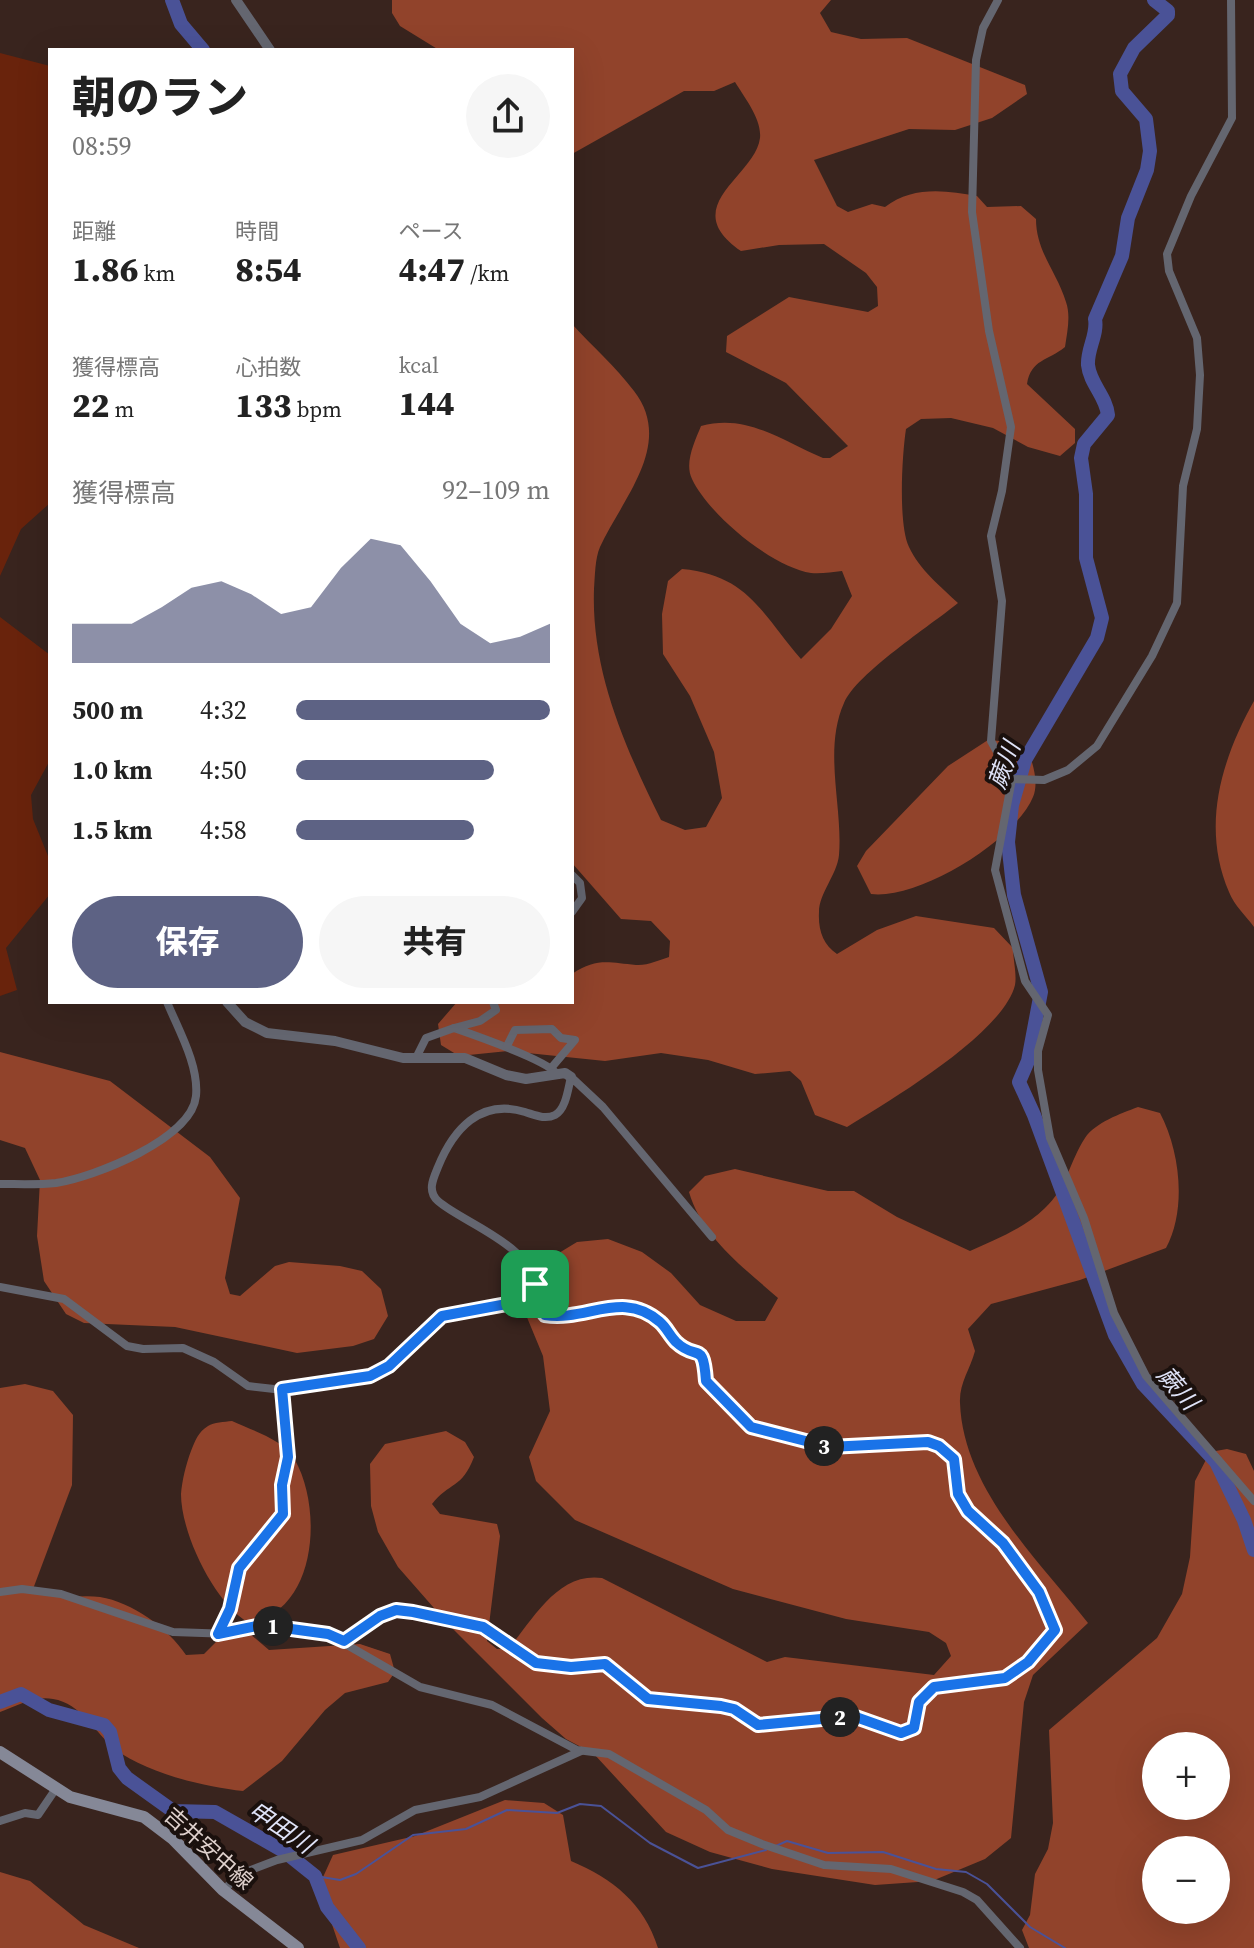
<!DOCTYPE html>
<html lang="ja">
<head>
<meta charset="utf-8">
<style>
	:root { --surface:#fff; --page:#f6f6f6; --text:#222; --muted:#767676; --accent:#5d6284 }
	body { margin:0; font-family:"Source Serif 4","Noto Sans JP",serif; background:var(--page); color:var(--text); height:100vh; display:flex; flex-direction:column; font-size:30px; white-space:nowrap }
	* { box-sizing:border-box; margin:0 }
	p { font-size:26px; color:var(--muted) }
	.icon { flex:none; width:44px; height:44px; fill:none; stroke:currentColor; stroke-width:2; stroke-linecap:round; stroke-linejoin:round }
	.map { position:relative; flex:1; overflow:hidden }
	.sheet { position:absolute; left:48px; top:48px; width:526px; height:956px; display:flex; flex-direction:column; background:var(--surface); border-radius:0px; box-shadow:0 8px 32px #0002 }
	.sheet>* { flex:none }
	.buttons { position:absolute; left:1142px; top:1732px; display:grid; gap:16px }
	.buttons a { display:grid; place-items:center; width:88px; height:88px; border-radius:50%; background:var(--surface); box-shadow:0 8px 32px #0002; font-size:40px }
	.pin { position:absolute; display:grid; place-items:center; width:68px; height:68px; color:#fff; margin:-34px; border-radius:16px; box-shadow:0 4px 12px #0006 }
	.km { position:absolute; width:40px; height:40px; margin:-20px; border-radius:50%; background:#222; color:#fff; font-size:22px; line-height:40px; text-align:center }
	.round { display:grid; place-items:center; flex:none; width:84px; height:84px; border-radius:42px; background:var(--page) }
	.overview { display:flex; align-items:center; justify-content:space-between; height:136px; padding:0 24px }
	h1 { font-size:44px; font-weight:800; line-height:60px }
	.stats { display:grid; grid-template-columns:repeat(3,1fr); gap:12px; height:136px; padding:8px 24px }
	.stats div { display:grid; align-content:center }
	.stats b { font-size:34px; font-weight:800 }
	.stats small { font-size:22px; font-weight:400 }
	.stats p { font-size:22px }
	.chart { height:224px; padding:16px 24px }
	.chart p { display:flex; justify-content:space-between }
	.chart svg { width:100%; height:144px; margin-top:8px; fill:var(--accent); opacity:.7 }
	.cta { display:flex; gap:16px; margin-top:auto; padding:16px 24px }
	.cta a { flex:1; height:92px; border-radius:48px; background:var(--accent); color:#fff; font-size:32px; font-weight:800; line-height:92px; text-align:center }
	.cta a+a { background:var(--page); color:var(--text) }
	ul { padding:0 24px; list-style:none; font-size:26px }
	li { display:grid; grid-template-columns:128px 96px 1fr; align-items:center; height:60px }
	li i { height:20px; border-radius:10px; background:var(--accent) }
	.map>svg:first-child { display:block }
</style>
</head>
<body>
<div class="map">
<svg width="1254" height="1948" viewBox="0 0 1254 1948">
	<rect width="100%" height="100%" fill="#39241e"/>
	<g fill="#69230c">
		<path d="M0,53L50,66V503L21,529L0,576Z"/>
		<path d="M0,617L50,655V760L31,795L33,819L50,861V894L6,948L17,990L0,996Z"/>
	</g>
	<g fill="#91432b" fill-rule="evenodd">
		<path d="M392,0H831L820,13L831,32L861,39L907,38L1025,85L1027,94L992,118L955,130L909,129L814,160L837,206L848,212L872,204L885,207C912,186 945,190 977,196L987,207L1021,206L1036,219C1036,252 1057,272 1066,302C1071,316 1067,333 1065,347C1048,361 1031,359 1027,384L1075,429V443L1060,456L1028,447L993,428L951,418L921,419L906,429C902,455 898,524 909,547C919,569 941,587 958,603C930,626 857,673 844,703C823,750 843,807 839,855C837,875 819,893 819,912C818,930 823,945 837,954L877,930L916,916L994,928L1013,948C1013,959 1017,975 1015,985C1003,1034 889,1101 847,1127L815,1115L801,1081L790,1071L755,1074L708,1060L661,1053L605,1061L508,1051L459,1056L441,1045L438,1024L457,1002H572V974C597,957 610,963 636,965C647,966 659,960 669,957L670,941L651,921L621,919L572,863V324C592,346 616,367 634,391C675,444 622,499 600,547C595,558 595,576 594,589C591,671 625,747 661,820L685,830L706,827L722,798L714,752L690,696L663,654L662,614L668,581L682,569C748,575 762,614 801,659L831,629L852,596L842,571C832,572 821,574 811,573C772,567 709,515 692,479C684,463 695,441 701,426C747,413 782,441 823,458H830L848,446L786,383L726,352L727,336L789,297L868,312L878,306L877,287L866,273L824,244L779,245L741,251C676,206 755,177 760,138C762,119 744,97 735,82L714,91H684L572,154V50H439L400,26L392,13Z"/>
		<path d="M1254,701V927C1246,916 1234,905 1229,892C1201,827 1221,760 1254,701Z"/>
		<path d="M988,740L1012,742L1028,750C1033,764 1039,783 1033,797C1014,842 918,900 871,894L857,866L866,851L948,766Z"/>
		<path d="M0,1052L110,1081L210,1157L240,1198L225,1278L230,1294L240,1296L275,1266L289,1262L340,1266L362,1271L381,1289L388,1316L374,1339L353,1346L297,1353L175,1327L84,1323L66,1314L44,1281L37,1236L40,1180L25,1148L0,1140Z"/>
		<path d="M1138,1107L1160,1113C1180,1151 1187,1209 1166,1248L1080,1280L991,1304L968,1329L975,1351C970,1370 959,1383 960,1403C963,1488 1038,1560 1088,1623L1033,1675L1024,1702L1011,1838L985,1859L932,1881L875,1885L772,1869L710,1852L666,1832L594,1754L566,1739L542,1718L448,1624L398,1567L378,1532L371,1506L370,1464L385,1444L446,1431L465,1442L474,1457C462,1489 449,1482 432,1504L440,1514L497,1524L500,1536L487,1641L497,1649L509,1648C534,1618 558,1572 602,1578L767,1662L785,1657L934,1675L951,1656L946,1643L929,1632L846,1619L733,1589L575,1520L536,1481L529,1457L550,1411L543,1356L526,1315L523,1299L531,1277L549,1259L577,1242L608,1239L642,1252L671,1273L700,1305L736,1321H765L778,1298C744,1268 702,1237 689,1192L705,1176L735,1169L828,1191H854L897,1217L970,1251C995,1240 1025,1228 1045,1208C1066,1189 1070,1161 1085,1138C1096,1122 1120,1114 1138,1107Z"/>
		<path d="M25,1384L53,1391L73,1415L72,1485L33,1589C51,1602 78,1594 100,1597C132,1602 168,1628 186,1655L204,1654L223,1635L250,1634L269,1650L360,1644L390,1654L395,1672L388,1682L345,1693L325,1710L282,1761L243,1791C205,1787 146,1773 115,1749C95,1733 81,1703 53,1699C36,1695 16,1706 0,1712V1388Z"/>
		<path d="M232,1421C253,1431 283,1439 295,1460C323,1510 317,1611 249,1623C215,1604 181,1534 181,1494C182,1481 186,1464 191,1451C195,1441 198,1432 208,1426C214,1422 224,1422 232,1421Z"/>
		<path d="M1227,1449L1246,1454L1254,1471V1948H1029L1022,1930L1030,1915L1035,1874L1048,1849L1053,1823L1049,1730L1157,1638L1182,1594L1190,1557L1195,1481L1210,1452ZM1156,1746H1216V1806H1156ZM1156,1850H1216V1910H1156Z"/>
		<path d="M505,1800L544,1803L563,1815L571,1861C613,1879 644,1903 658,1948H340L319,1886L333,1855L415,1836Z"/>
		<path d="M0,1872L30,1881L84,1925L139,1948H0Z"/>
	</g>
	<g fill="none" stroke-linecap="round" stroke-linejoin="round">
		<g stroke="#4a5297" stroke-width="2">
			<path d="M776,1846L787,1841L828,1853L883,1852L936,1869L966,1872L987,1884L1030,1927L1065,1948"/>
			<path d="M315,1876L340,1880L356,1874L413,1835L466,1829L507,1810L557,1813L580,1804L601,1806L650,1843L698,1868L766,1850"/>
		</g>
		<g stroke="#4a5297" stroke-width="14">
			<path d="M172,0L181,24L203,50"/>
			<path d="M1154,0L1168,11V15L1134,48L1120,74L1122,91L1146,119L1150,151L1147,170L1128,218L1122,256L1095,319C1098,334 1087,349 1088,365C1090,384 1106,396 1108,415L1084,444L1081,458L1086,494V558L1102,618L1097,638L1025,760L1012,805L1008,842L1014,895L1041,992L1028,1061L1019,1082L1034,1115L1115,1335L1143,1384L1216,1462L1244,1520L1254,1550"/>
			<path d="M0,1702L21,1694L49,1710L104,1725L110,1732L119,1768L127,1778L173,1811L215,1812L285,1852L315,1876L327,1907L359,1948"/>
		</g>
		<g stroke="#646670" stroke-width="8">
			<path d="M998,0L983,28L976,60L972,212L989,331L1011,427L1002,491L991,536L1002,601L991,741L1012,779L995,870L1025,981L1048,1015L1038,1051V1070L1050,1138L1084,1218L1114,1313L1146,1376L1254,1501"/>
			<path d="M1012,779L1044,780L1068,770L1097,746L1152,656L1177,603L1183,486L1197,429L1200,375L1197,338L1169,271L1167,254L1191,196L1232,118L1231,0"/>
			<path d="M572,875L580,883L582,898L572,912"/>
			<path d="M493,1002L496,1010L480,1021L454,1028C474,1035 547,1060 557,1074"/>
			<path d="M507,1046L515,1030L552,1029L561,1038L575,1040L552,1067"/>
			<path d="M416,1058L426,1038L454,1028"/>
			<path d="M0,1184C18,1184 38,1185 56,1183C94,1177 192,1139 196,1096C199,1065 178,1029 167,1002"/>
			<path d="M0,1287L64,1299L127,1346L143,1349L183,1348L214,1362L248,1386L274,1389L370,1376L389,1366L442,1316L499,1307L528,1300L533,1294C542,1248 464,1224 438,1201C427,1191 433,1179 438,1167C453,1130 480,1098 525,1112C535,1115 545,1120 555,1115C566,1109 568,1089 571,1077L603,1107L712,1237"/>
			<path d="M0,1592L22,1589L61,1594L173,1632L231,1634L262,1625L328,1634L420,1687L492,1705L577,1750L609,1754L706,1810L728,1830L762,1844L824,1865L891,1869L963,1892L977,1900L1020,1948"/>
			<path d="M218,1634L230,1609L239,1568L283,1514L282,1485L288,1457L282,1389"/>
			<path d="M344,1641C358,1630 377,1612 396,1610C413,1608 471,1621 486,1629C503,1639 517,1656 536,1663C559,1671 580,1660 603,1664C622,1668 630,1689 646,1697C669,1709 699,1702 724,1707C741,1710 751,1725 768,1726L853,1716L901,1733L914,1728L919,1702L934,1687L1005,1678L1028,1662L1055,1630L1039,1592L1003,1543L968,1511L958,1494L954,1459L939,1446L928,1442L829,1447L751,1427L706,1381C703,1339 697,1362 676,1342C670,1336 666,1327 660,1322C623,1289 586,1323 545,1315L541,1308L545,1279L523,1262"/>
			<path d="M0,1821L25,1813L38,1815L55,1790"/>
			<path d="M223,1890L243,1873L277,1860L362,1840L415,1810L480,1797L581,1751"/>
		</g>
		<g stroke="#646670" stroke-width="10">
			<path d="M236,0L270,50"/>
			<path d="M227,1002L245,1022L267,1033L335,1041L403,1058H465L506,1075L526,1079L565,1073L571,1077"/>
		</g>
		<path stroke="#858897" stroke-width="12" d="M0,1752L70,1797L144,1817L173,1839L223,1890L298,1948"/>
	</g>
	<g fill="none" stroke-linecap="round" stroke-linejoin="round">
		<defs>
			<path id="route" d="M523,1262L545,1279L541,1308L545,1315C586,1322 623,1289 660,1322C666,1327 670,1336 676,1342C697,1362 703,1339 706,1381L751,1427L829,1447L928,1442L939,1446L954,1459L958,1494L968,1511L1003,1543L1039,1592L1055,1630L1028,1662L1005,1678L934,1687L919,1702L914,1728L901,1733L853,1716L758,1725L734,1709L721,1706L648,1699L605,1664L571,1667L536,1663L483,1627L413,1612L396,1610L380,1616L344,1641L328,1634L262,1625L218,1634L230,1609L239,1568L283,1514L282,1485L288,1457L282,1389L370,1376L389,1366L442,1316L528,1300L535,1284Z"/>
		</defs>
		<use href="#route" stroke="#fff" stroke-width="16"/>
		<use href="#route" stroke="#1a73e8" stroke-width="10"/>
	</g>
	<g text-anchor="middle" dominant-baseline="central" stroke-width="8" stroke-linejoin="round" paint-order="stroke">
		<g font-size="22" fill="#ded0cc" stroke="#1a100d">
			<text transform="translate(209 1848) rotate(42)">吉井安中線</text>
		</g>
		<g font-size="24" font-style="italic" fill="#dfe3f8" stroke="#1a100d">
			<text transform="translate(1004 765) rotate(-70)">蕨川</text>
			<text transform="translate(1178 1388) rotate(49)">蕨川</text>
			<text transform="translate(281 1827) rotate(34)">申田川</text>
		</g>
	</g>
</svg>
<div class="buttons">
<a>+</a>
<a>−</a>
</div>
<div class="pin" style="left:535px;top:1284px;background:#1e9e55"><svg class="icon" aria-label="arrive" viewBox="0 0 24 24"><path d="M6 21V4h12l-3 4 3 4H6"/></svg></div>
<b class="km" style="left:273px;top:1626px">1</b>
<b class="km" style="left:840px;top:1717px">2</b>
<b class="km" style="left:824px;top:1446px">3</b>
<section class="sheet">
<div class="overview"><div><h1>朝のラン</h1><p>08:59</p></div><a class="round"><svg class="icon" aria-label="share" viewBox="0 0 24 24"><path d="M12 15V3M7 8l5-5 5 5M5 13v7h14v-7"/></svg></a></div>
<div class="stats">
<div><p>距離</p><b>1.86<small> km</small></b></div>
<div><p>時間</p><b>8:54</b></div>
<div><p>ペース</p><b>4:47<small> /km</small></b></div>
</div>
<div class="stats">
<div><p>獲得標高</p><b>22<small> m</small></b></div>
<div><p>心拍数</p><b>133<small> bpm</small></b></div>
<div><p>kcal</p><b>144</b></div>
</div>
<div class="chart"><p><span>獲得標高</span>92–109 m</p>
<svg viewBox="0 0 160 44" preserveAspectRatio="none"><path d="M0 44V32L10 32L20 32L30 27L40 21L50 19L60 23L70 29L80 27L90 15L100 6L110 8L120 19L130 32L140 38L150 36L160 32V44z"/></svg>
</div>
<ul>
<li><b>500 m</b>4:32<i style="width:100%"></i></li>
<li><b>1.0 km</b>4:50<i style="width:78%"></i></li>
<li><b>1.5 km</b>4:58<i style="width:70%"></i></li>
</ul>
<div class="cta"><a>保存</a><a>共有</a></div>
</section>
</div>
</body>
</html>
